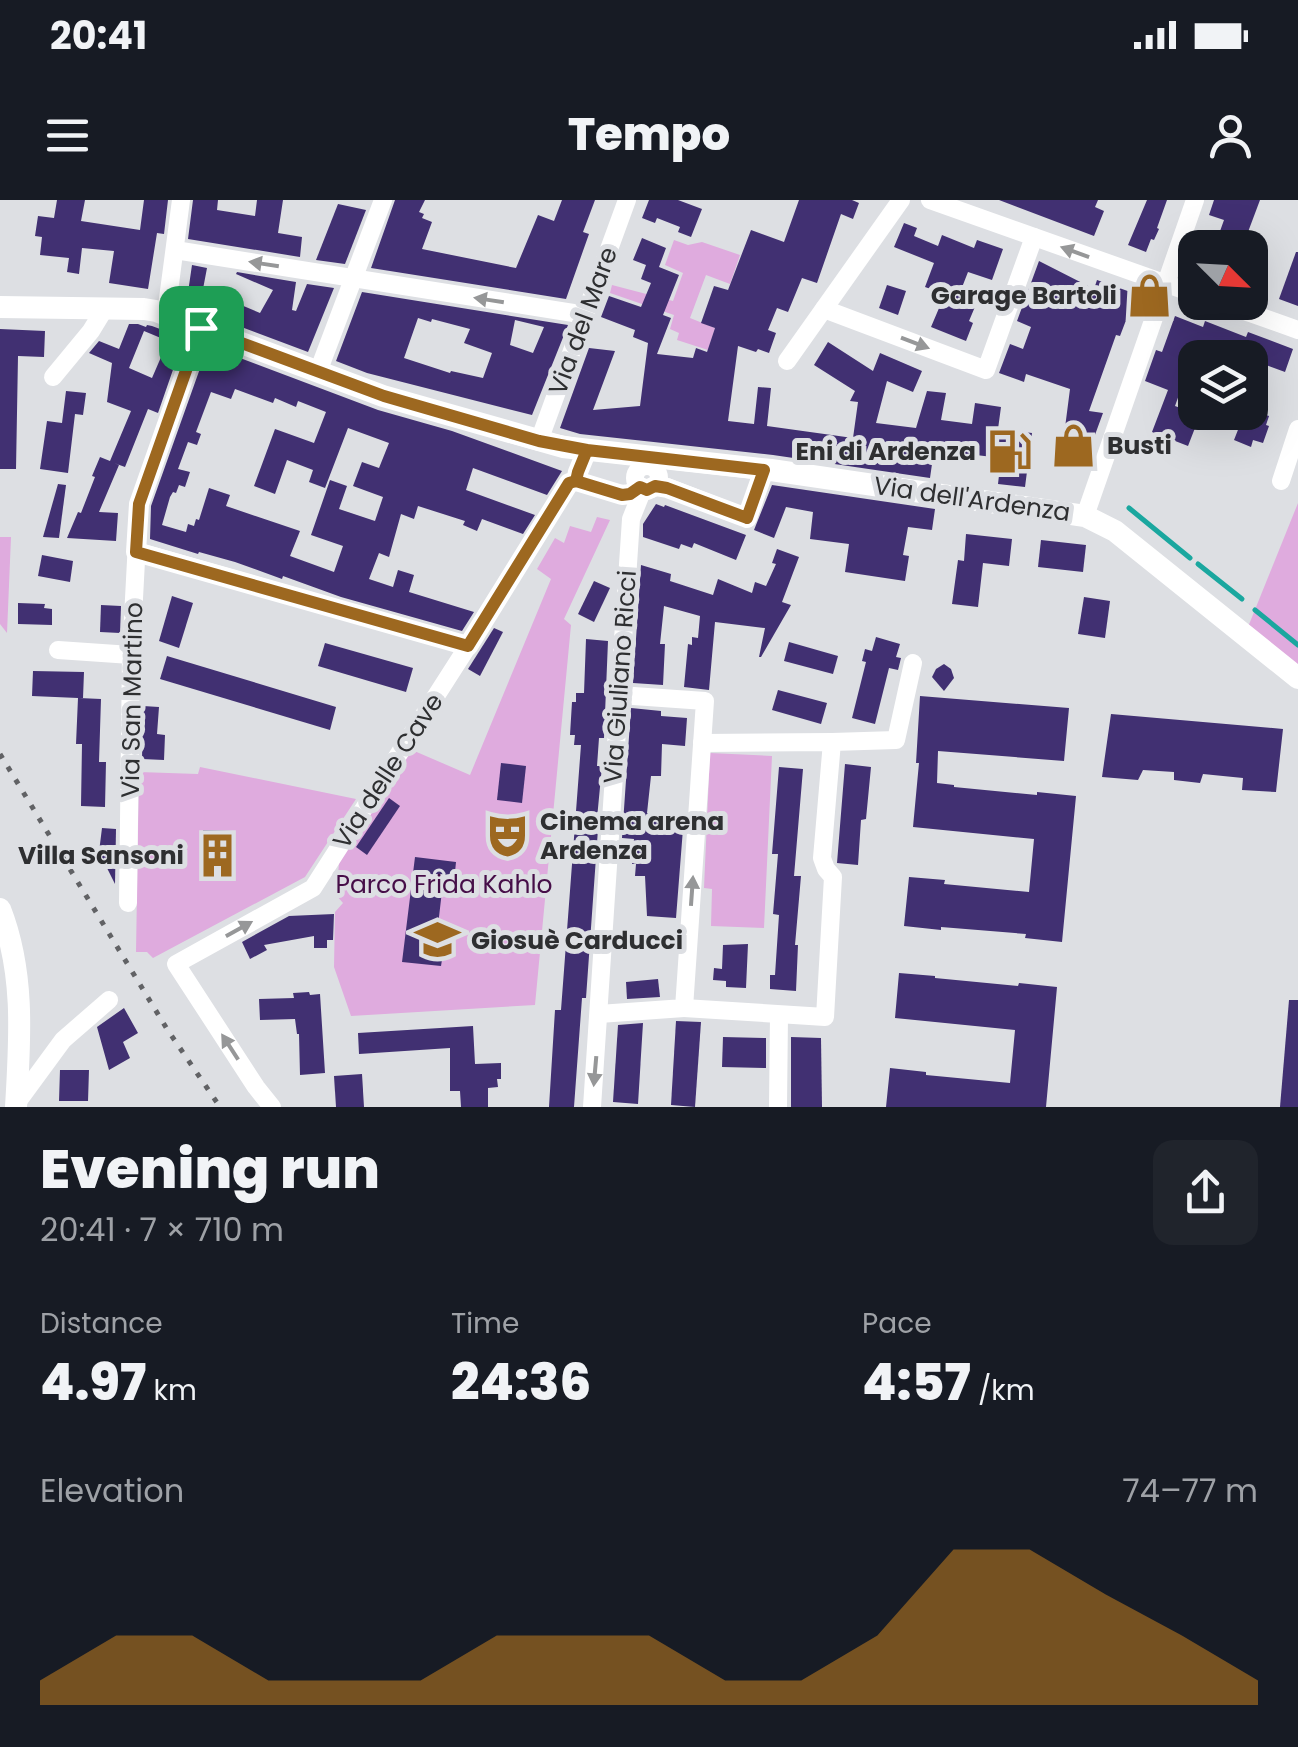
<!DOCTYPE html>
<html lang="en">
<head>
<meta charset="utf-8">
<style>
	:root { --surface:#171b24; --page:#20242c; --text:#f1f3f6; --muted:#9ea1a6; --accent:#9d6820 }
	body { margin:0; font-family:Poppins,sans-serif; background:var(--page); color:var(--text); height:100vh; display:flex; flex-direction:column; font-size:38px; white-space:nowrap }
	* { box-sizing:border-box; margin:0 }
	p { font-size:32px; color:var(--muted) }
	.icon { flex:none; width:55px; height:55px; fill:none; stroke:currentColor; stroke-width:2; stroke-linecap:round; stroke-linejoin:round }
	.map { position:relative; height:907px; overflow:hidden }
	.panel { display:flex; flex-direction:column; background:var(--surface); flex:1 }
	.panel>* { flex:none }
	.needle { width:65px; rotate:114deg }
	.controls { position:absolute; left:1178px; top:30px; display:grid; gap:20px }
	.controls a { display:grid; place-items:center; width:90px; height:90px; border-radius:20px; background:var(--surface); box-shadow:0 10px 40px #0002; font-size:50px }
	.pin { position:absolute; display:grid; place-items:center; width:85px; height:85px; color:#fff; margin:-42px; border-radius:20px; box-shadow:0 5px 15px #0006 }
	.round { display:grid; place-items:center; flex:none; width:105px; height:105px; border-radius:20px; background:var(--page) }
	.overview { display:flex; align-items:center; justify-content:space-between; height:170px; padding:0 40px }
	h1 { font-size:55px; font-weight:800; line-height:75px }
	.stats { display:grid; grid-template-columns:repeat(3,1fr); gap:15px; height:170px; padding:10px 40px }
	.stats div { display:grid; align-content:center }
	.stats b { font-size:50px; font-weight:800 }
	.stats small { font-size:28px; font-weight:400 }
	.stats p { font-size:28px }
	.chart { height:280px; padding:20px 40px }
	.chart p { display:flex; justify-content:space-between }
	.chart svg { width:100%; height:180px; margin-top:10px; fill:var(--accent); opacity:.7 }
	.status { display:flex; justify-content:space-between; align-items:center; height:70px; padding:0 50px; background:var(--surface); direction:ltr }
	.status svg { height:28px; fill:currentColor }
	header { display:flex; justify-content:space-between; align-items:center; height:130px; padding:0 40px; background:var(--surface); font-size:45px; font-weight:800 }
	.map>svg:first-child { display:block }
</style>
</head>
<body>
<div class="status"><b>20:41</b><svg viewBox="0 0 49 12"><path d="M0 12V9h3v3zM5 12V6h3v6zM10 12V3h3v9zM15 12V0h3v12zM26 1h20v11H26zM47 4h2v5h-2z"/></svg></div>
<header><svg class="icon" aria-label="menu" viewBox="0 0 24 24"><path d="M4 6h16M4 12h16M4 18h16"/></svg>Tempo<svg class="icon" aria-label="person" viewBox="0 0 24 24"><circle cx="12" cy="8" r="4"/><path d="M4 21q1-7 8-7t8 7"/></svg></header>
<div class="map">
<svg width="1298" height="907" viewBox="0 0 1298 907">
	<rect width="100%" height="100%" fill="#dddfe3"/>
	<g fill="#dfabde">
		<path d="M674,40L688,45L702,42L740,55L730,84L706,75L690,118L715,128L708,150L677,140L679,133L670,129L674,115L610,93L612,85L673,101L683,73L665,65Z"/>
		<path d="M1298,303V467L1248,427Z"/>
		<path d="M597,317L610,320L564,419L571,425L535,805L351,816L334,767L335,712L343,703L336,695L340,653L412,550L470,575L551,379L537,369L555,338L564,343L570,326L591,332Z"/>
		<path d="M0,337H11L7,433L0,424Z"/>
		<path d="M710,553L772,556L764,728L711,726L712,689L704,688Z"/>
		<path d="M200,567L356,599L305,677L153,758L147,752H136L139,572L198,574Z"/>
	</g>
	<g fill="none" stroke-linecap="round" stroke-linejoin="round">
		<g stroke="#1aa79f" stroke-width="5">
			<path d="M1129,308L1190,358"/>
			<path d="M1198,364L1242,399"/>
			<path d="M1255,410L1298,445"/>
		</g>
	</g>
	<g fill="#413072" fill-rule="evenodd">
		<path d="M57,0H85L81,21L140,30L144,0H168L164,34L157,33L148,89L109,83L114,51L82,48L79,74L67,72L69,58L40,55L42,37L35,36L38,16L54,18Z"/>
		<path d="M193,0H218L217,10L255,16L257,0H283L278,33L302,37L300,57L188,39Z"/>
		<path d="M395,0H425L419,12L424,14L422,18L432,22L422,49L516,68L538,15L554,21L562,0H595L583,32L589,34L566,99L371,68Z"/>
		<path d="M649,0H678L702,9L691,37L678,32L680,27L657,18L655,23L642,18Z"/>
		<path d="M799,0H852L859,3L853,19L841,14L817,83L802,78L788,112L777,108L768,130L776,133L769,153L758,149L756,152L738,146L728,221L754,224L758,187L771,188L767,226L853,238L858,202L850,201L855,191L814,165L828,142L873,171L880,153L922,171L913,192L887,181L876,223L916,228L927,191L946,193L941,220L972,224L975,203L1001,207L998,229L1032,233L1025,287L998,284L1001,258L934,250L930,278L773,255L580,234L560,228L589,148L615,151L593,210L640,206L648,143L633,137L635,130L601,117L609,96L641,107L651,83L641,79L646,65L633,60L642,38L666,48L659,67L679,75L663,115L671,118L657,154L693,158L696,148L707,152L715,128L701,123L714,86L728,90L751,30L784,42Z"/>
		<path d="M999,0H1098L1095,7L1104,11L1094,36Z"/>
		<path d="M1147,0H1167L1157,28L1159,29L1154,40L1151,39L1146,52L1128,45Z"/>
		<path d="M1214,0H1260L1242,48H1214L1224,20L1209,15Z"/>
		<path d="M338,4L366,10L345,64L316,60Z"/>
		<path d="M904,23L917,28L914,36L938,46L942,35L974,48L977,40L1003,49L992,80L968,72L959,95L977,102L969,121L973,123L966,141L931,127L945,94L925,87L934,63L894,47Z"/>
		<path d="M1296,52H1298V106L1279,99Z"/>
		<path d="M1039,61L1094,89L1097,80L1136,94L1120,136L1116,135L1089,211L1103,213L1092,243H1087L1083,254L1062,251L1070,189L1026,174L1024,182L999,173L1010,144L1023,149L1031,127L1017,121Z"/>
		<path d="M192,65L207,68L203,89L260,113L273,90L236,74L237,72L296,82L292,110L296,111L307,84L334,88L308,152L186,106Z"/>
		<path d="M887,85L906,91L898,115L879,108Z"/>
		<path d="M362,92L568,125L532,215L367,173L336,161ZM418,118L431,122L432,119L470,129L464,143L492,153L483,178L451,171L450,173L404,158ZM515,120L544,127L533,153L510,145Z"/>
		<path d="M1175,116L1203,127L1205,121L1246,137L1248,132L1293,149L1285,172L1250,159V158L1198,141L1175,206L1200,215L1188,246L1152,232L1168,190L1145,181L1156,150L1162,152Z"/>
		<path d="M129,124H138L146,127L145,129L147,125L152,126L184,138L158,213L148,209L125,267L114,263L119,265L99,312L118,313L116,341L67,338L78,312L81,313L95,277L92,276L100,257L110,261L131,211L107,202L112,163L89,153L99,141L119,149ZM144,131L168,141L152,178L129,168Z"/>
		<path d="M0,129L45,131L44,157L18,156L16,269H0Z"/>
		<path d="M208,146L378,210L452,231L562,271L547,295L473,268L466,290L535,315L523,334L482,319L477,331L463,325L465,321L418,306L414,319L401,314L389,357L379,353L369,379L393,387L398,370L414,375L409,392L474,412L462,431L341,397L283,376L282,379L235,362L199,352L198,354L150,339L151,306ZM235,189L273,203L275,198L296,207L298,201L326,212L314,243L275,229L254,286L275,294L287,260L313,270L309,282L325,288L348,228L389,243L379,268L362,262L353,286L383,297L375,321L339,309L347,286L330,280L311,335L343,346L334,372L290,356L300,331L226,306L230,295L209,288L199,320L196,319L194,326L188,324L186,332L162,325L170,297L173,292L176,293L179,285L185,287L190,272L178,269L188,242L197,245L201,234L196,232L211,192L231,199Z"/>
		<path d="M66,191L86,193L83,215L75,214L68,273L40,269L47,221L62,223Z"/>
		<path d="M1250,209L1269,216L1266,225L1269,226L1263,243L1253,240L1251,247L1234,240L1245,212H1250Z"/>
		<path d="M58,284L66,285L59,338L43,337Z"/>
		<path d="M772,285L935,309L932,330L908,327L903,355L909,356L905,381L845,372L849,344L810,339L813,312L786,307L774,338L754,330Z"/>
		<path d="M656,304L664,307L665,305L746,335L736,360L694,343L692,348L681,344L679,349L643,337V324Z"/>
		<path d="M966,334L1012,339L1009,366L983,363L978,407L952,404L958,360L964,361Z"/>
		<path d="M1041,340L1086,345L1083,372L1038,367Z"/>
		<path d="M777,349L799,357L782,402L791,405L761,457H759L765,428L715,422L709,490L684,487L688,444L692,445V437L698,438L700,416L664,406L660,444H665L663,485L633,483L641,365L671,374L670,381L713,395L718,379L752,393L755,382L766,386L776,364L772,363Z"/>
		<path d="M42,355L73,361L70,382L38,376Z"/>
		<path d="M594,381L610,388L594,422L578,414Z"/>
		<path d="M172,396L193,403L179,448L159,441Z"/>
		<path d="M1084,397L1110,401L1105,438L1078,434Z"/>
		<path d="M18,403L45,404L44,408L52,409V425L18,424Z"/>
		<path d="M101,405L121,406L120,433L100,432Z"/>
		<path d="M494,428L503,432L480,476L468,469Z"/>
		<path d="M876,437L900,444L896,457L901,458L898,470L889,468L875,524L852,518L866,462L862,461L865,449L872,451Z"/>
		<path d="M586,439L608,441L604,538H599L597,566H602L596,629H598L586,798H582L574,907H549L555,810H561L581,545H574L575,535H570L572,502H576V493H584Z"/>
		<path d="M789,442L838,456L833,474L784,461Z"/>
		<path d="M325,443L413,468L406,492L318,466Z"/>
		<path d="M167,456L336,507L330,530L160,479Z"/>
		<path d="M944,464L951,469L954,478L944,491L932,477L936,469Z"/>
		<path d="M33,471L84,472L83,498H79L101,499L99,562H106L105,607L81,606L82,544H76L78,498L32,496Z"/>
		<path d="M778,490L827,503L821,524L772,510Z"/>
		<path d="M920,496L1069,508L1064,561L938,551L937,583L954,585V587L1037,595V592L1076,596L1062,742L1025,738L1026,734L941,727V730L904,726L909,677L945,680L944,684L1029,692L1034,639L913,627L919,563H916Z"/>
		<path d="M143,506L159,507L157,534L165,535L164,560L142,559Z"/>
		<path d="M631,508L661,511V516L687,518L685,546L662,544L661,576H651L647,613L684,616L676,718L647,716L645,676H635L636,664H632L634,639L622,638Z"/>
		<path d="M1111,514L1283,529L1276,592L1242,590L1243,578L1203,574L1200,583L1174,580V572L1143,570L1138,580L1102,577Z"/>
		<path d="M501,563L526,566L522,603L497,600Z"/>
		<path d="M845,564L871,567L866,619L861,620L858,665L837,663Z"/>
		<path d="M779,567L803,569L794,676H801L795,745H798L796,791L770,789V775H775L779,715L773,714L778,654H772Z"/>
		<path d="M389,598L400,606L367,655L356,647Z"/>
		<path d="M102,628L116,629L115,684L99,652Z"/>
		<path d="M203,630L233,631L232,664L201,662Z"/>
		<path d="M415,657L456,662L453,692L442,691L437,734L446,735L441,766L402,762Z"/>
		<path d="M334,714L333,740H327V748H314V736L264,745L267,750L250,759L242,742L289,716Z"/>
		<path d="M748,744L746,788L726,787V781L713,780L714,768L722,769L723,745Z"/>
		<path d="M899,773L935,776V778L1018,786L1019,783L1057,787L1046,907H886L890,868L926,872V875L1010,883L1015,830L895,818Z"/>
		<path d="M658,779L660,797L627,799L626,782Z"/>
		<path d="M309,792L310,795L320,794L325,873L300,875L299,834H297L295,819L260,820L259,799L294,798L293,793Z"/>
		<path d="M1289,800H1298V907H1280Z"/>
		<path d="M124,808L138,833L123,842L130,858L109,870L97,827Z"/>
		<path d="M676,821L701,822L695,907L671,905Z"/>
		<path d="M643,823L638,904L613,902L618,825Z"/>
		<path d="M473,826L475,864L501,863V879H497L498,887L488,888V907H461L460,891H450V848L359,854L358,833Z"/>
		<path d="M723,837L766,838V868L722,867Z"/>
		<path d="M791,837L821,838L822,907H791Z"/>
		<path d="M60,870H89L88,901H59Z"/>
		<path d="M362,874L364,907H336L334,876Z"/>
	</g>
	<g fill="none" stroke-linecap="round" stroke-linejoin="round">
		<g stroke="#fff" stroke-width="18">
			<path d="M930,0L1195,94"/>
			<path d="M175,50L586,115"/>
			<path d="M1219,102L1298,130"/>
			<path d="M824,109L986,170L1034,37"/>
			<path d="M166,114L181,0"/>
			<path d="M787,161L901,0"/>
			<path d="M318,172L383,0"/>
			<path d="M53,177L91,131L105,108"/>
			<path d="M539,241L627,0"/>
			<circle cx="647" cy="278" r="12"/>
			<path d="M576,281L623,295L630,294L640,287"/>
			<path d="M1281,281L1298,229"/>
			<path d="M655,286L667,287L747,318L764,270"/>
			<path d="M1085,316L1195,0"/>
			<path d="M136,351L468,446"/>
			<path d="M58,450L131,455"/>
			<path d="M832,542L896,540L913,463"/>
			<path d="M128,703L131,455L139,304L201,128"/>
			<path d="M684,808L825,817L833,677L826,669L822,658L832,542L702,543"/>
			<path d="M599,814L684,808L705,501L619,495"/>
			<path d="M16,904L63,840L109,800"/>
			<path d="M272,907L256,887L176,764L313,688L468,446L569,283L576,281L578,272L587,251"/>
			<path d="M592,907L631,319L643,289"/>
			<path d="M778,907L779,815"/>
		</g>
		<g stroke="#fff" stroke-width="22">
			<path d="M0,107L144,109L156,111L383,196L563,247L771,270L1085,316L1115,331L1298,478"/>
			<path d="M0,709C25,773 20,839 16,907"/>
		</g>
		<path stroke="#616265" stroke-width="5" stroke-dasharray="5 10" stroke-linecap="butt" d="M0,554L167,829L220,907"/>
	</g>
	<defs><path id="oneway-solid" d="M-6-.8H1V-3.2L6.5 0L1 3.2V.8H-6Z" transform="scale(2.5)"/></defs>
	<g fill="#969798">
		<use href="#oneway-solid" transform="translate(1075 52) rotate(-160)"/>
		<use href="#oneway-solid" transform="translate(264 64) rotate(-171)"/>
		<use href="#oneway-solid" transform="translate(489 100) rotate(-171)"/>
		<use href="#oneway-solid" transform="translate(915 143) rotate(21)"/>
		<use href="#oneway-solid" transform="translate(692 691) rotate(-86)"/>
		<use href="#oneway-solid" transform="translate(239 729) rotate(-29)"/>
		<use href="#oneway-solid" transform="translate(230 847) rotate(-123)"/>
		<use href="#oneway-solid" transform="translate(595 871) rotate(95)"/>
	</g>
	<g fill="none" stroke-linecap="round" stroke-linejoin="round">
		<defs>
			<path id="route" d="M201,128L139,304L136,352L468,446L569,283L576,281L578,272L587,250L764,270L747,318L667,288L655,286L647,290L640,287L630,294L622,295L576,281L578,272L587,250L539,241L384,196L201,128"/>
		</defs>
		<use href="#route" stroke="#fff" stroke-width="20"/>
		<use href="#route" stroke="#9d6820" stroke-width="12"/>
	</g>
	<defs>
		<symbol id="shop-bare" viewBox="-9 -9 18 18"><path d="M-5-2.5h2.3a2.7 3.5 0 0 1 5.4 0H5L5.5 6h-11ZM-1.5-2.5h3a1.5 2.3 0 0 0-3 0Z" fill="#9d6820" stroke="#dddfe3" stroke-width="2.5" paint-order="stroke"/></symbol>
		<symbol id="fuel-bare" viewBox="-9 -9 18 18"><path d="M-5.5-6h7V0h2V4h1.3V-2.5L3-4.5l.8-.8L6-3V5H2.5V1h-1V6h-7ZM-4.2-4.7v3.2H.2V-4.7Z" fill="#9d6820" stroke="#dddfe3" stroke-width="2.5" paint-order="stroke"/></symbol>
		<symbol id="theatre-bare" viewBox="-9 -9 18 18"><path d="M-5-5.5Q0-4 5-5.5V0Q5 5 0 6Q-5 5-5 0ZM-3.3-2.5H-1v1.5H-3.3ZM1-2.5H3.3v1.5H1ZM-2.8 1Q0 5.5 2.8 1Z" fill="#9d6820" stroke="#dddfe3" stroke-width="2.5" paint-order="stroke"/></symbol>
		<symbol id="building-bare" viewBox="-9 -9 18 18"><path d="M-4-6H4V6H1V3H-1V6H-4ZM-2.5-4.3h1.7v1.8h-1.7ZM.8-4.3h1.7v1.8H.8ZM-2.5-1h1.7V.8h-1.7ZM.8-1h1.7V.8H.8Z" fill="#9d6820" stroke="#dddfe3" stroke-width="2.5" paint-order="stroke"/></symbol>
		<symbol id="school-bare" viewBox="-9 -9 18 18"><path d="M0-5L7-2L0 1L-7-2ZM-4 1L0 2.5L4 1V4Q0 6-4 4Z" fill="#9d6820" stroke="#dddfe3" stroke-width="2.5" paint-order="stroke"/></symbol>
	</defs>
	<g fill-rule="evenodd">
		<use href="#shop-bare" x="1118" y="64" width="63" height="63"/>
		<use href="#shop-bare" x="1042" y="214" width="63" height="63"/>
		<use href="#fuel-bare" x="978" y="220" width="63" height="63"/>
		<use href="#theatre-bare" x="476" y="604" width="63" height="63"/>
		<use href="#building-bare" x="186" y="624" width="63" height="63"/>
		<use href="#school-bare" x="406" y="708" width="63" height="63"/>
	</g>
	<g text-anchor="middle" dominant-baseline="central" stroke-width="10" stroke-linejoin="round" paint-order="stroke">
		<g font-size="25" font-weight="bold" fill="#2e2f31" stroke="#dddfe3" text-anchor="end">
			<text x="1117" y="95">Garage Bartoli</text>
			<text x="1107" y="245" text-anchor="start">Busti</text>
			<text x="976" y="251">Eni di Ardenza</text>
			<text x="540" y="621" text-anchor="start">Cinema arena<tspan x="540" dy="29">Ardenza</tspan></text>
			<text x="184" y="655">Villa Sansoni</text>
			<text x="471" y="740" text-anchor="start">Giosuè Carducci</text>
		</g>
		<g font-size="25" fill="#2e2f31" stroke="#dddfe3">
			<text transform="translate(583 121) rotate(-70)">Via del Mare</text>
			<text transform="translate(972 299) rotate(8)">Via dell'Ardenza</text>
			<text transform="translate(620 477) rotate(-86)">Via Giuliano Ricci</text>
			<text transform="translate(132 500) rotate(-89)">Via San Martino</text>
			<text transform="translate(388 571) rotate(-57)">Via delle Cave</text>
		</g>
		<g font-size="25" fill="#460e48" stroke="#dddfe3">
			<text x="444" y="684">Parco Frida Kahlo</text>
		</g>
	</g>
</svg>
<div class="controls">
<a><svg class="needle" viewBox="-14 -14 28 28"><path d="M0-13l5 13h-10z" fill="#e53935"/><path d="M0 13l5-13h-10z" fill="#9ea1a6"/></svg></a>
<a><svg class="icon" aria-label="layers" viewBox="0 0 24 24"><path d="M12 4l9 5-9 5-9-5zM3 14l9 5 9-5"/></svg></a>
</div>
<div class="pin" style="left:201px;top:128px;background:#1e9e55"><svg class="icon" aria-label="arrive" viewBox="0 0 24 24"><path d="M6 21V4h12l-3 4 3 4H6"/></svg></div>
</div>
<section class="panel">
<div class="overview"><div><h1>Evening run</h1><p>20:41 · 7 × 710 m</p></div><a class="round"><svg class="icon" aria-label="share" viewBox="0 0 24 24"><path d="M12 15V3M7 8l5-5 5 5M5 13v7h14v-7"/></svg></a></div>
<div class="stats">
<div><p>Distance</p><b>4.97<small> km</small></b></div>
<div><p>Time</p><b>24:36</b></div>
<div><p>Pace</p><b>4:57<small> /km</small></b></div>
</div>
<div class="chart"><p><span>Elevation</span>74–77 m</p>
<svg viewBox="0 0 160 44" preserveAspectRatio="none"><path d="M0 44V38L10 27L20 27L30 38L40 38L50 38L60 27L70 27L80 27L90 38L100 38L110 27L120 6L130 6L140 17L150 27L160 38V44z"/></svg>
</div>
</section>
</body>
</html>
